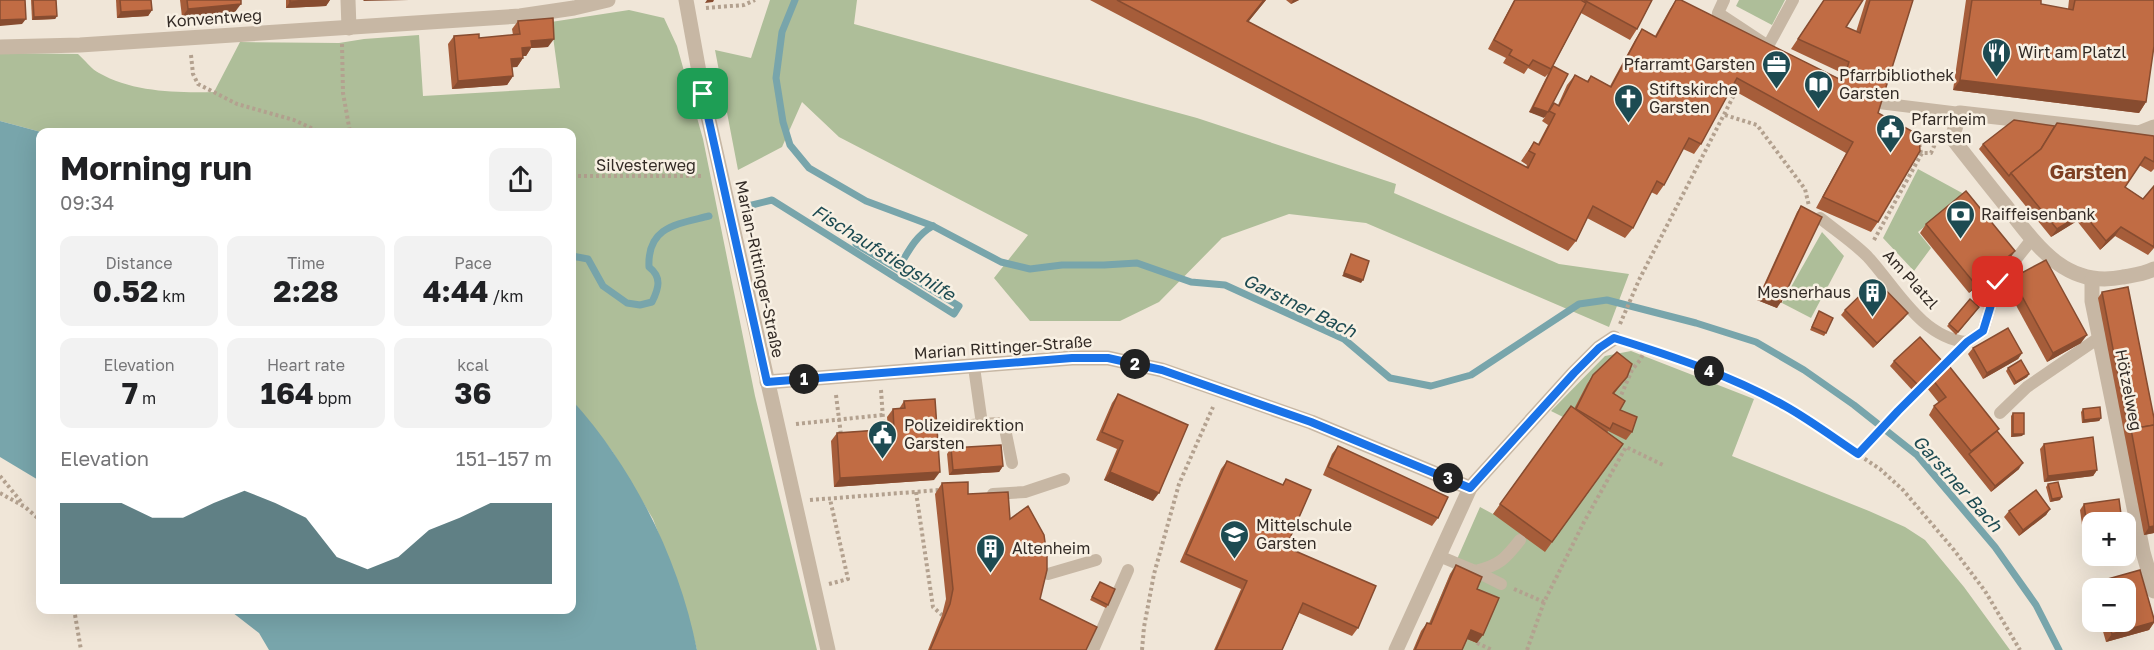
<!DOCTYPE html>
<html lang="en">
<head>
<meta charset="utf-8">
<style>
	:root { --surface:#fff; --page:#f2f2f2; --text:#202124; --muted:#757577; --accent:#1d4b52 }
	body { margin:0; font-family:"Golos Text",sans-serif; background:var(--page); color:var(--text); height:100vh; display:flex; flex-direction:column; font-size:22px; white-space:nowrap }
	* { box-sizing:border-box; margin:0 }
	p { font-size:20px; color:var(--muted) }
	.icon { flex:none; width:33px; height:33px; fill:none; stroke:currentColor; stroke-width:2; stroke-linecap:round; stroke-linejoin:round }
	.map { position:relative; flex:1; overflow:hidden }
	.sheet { position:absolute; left:36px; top:128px; width:540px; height:486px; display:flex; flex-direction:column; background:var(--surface); border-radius:12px; box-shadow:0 6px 24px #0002 }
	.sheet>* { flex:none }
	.tools { position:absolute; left:2082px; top:512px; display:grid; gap:12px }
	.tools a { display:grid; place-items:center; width:54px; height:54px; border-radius:12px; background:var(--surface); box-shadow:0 6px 24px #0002; font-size:30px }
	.pin { position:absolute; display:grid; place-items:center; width:51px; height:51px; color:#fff; margin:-26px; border-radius:12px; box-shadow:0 3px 9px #0006 }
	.km { position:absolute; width:30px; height:30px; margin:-15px; border-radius:50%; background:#222; color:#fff; font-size:16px; line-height:30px; text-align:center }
	.round { display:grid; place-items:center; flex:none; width:63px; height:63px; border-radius:12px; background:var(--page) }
	.headline { display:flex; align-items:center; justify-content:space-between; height:102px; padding:0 24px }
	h1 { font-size:33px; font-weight:700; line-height:45px }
	.figures { display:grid; grid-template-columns:repeat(3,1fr); gap:9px; height:102px; padding:6px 24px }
	.figures div { display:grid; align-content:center; border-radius:12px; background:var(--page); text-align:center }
	.figures b { font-size:30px; font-weight:700 }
	.figures small { font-size:16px; font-weight:400 }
	.figures p { font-size:16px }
	.chart { height:168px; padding:12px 24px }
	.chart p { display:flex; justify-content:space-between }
	.chart svg { width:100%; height:108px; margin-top:6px; fill:var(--accent); opacity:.7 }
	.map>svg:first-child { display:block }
</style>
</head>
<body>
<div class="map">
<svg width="2154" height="650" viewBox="0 0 2154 650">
	<rect width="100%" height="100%" fill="#f0e6d8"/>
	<g fill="#aebe99">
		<path d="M770,0H857L854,24L1197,118L1396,184L1394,193L1559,264L1629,274L1609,327L1366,223L1289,214L1222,238L1159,302L1120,321H1030L994,278L1028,235L839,137L802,102L782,147L738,170L715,50L751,58Z"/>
		<path d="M1739,0H1785L1772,25L1736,6Z"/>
		<path d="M629,10L664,18L677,46L703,139L755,396L817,650H697L683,598L653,519L612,451L572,400V132H41L0,121V53L78,54C85,60 91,69 99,73C132,92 177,93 214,92L240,42L339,43L364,39L419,35L423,96L560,88L551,22Z"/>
		<path d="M1918,169L1964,194L1918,232L1931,248L1914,271L1883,238Z"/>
		<path d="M1822,232L1844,256L1811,318L1782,303Z"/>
		<path d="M1631,351L1754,399L1732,456L1869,511L1905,527L1925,540L1964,587L2010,650H1413L1425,632L1480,507L1493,514L1563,417L1551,411L1605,356Z"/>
	</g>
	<g fill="#78a5ab">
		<path d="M0,121L41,132L40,481L0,457Z"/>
		<path d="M572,400C634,469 679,559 697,650H269L259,633L228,609H572Z"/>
	</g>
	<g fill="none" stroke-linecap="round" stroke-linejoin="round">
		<g stroke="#78a5ab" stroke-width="7">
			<path d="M795,0L782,32L776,78L783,122L790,145L809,168L866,201L933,226L1001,262L1030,269L1062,265H1104L1137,263L1191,282L1225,285L1344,339L1390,378L1431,386L1471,375L1579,304L1607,300L1696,323L1756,342L1804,370L1854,405L1917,455L1995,547L2036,605L2059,650"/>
			<path d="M748,206L772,200L954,314L959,306L856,244L860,237L902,262C910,248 918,234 933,226"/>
			<path d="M572,256L588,259L603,286L627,303L640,305L652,302C659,288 662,277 649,267C647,226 678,224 709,216"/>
		</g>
		<g stroke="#b3a18f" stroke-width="4" stroke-dasharray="3 3" stroke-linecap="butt">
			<path d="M706,8L744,5L755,0"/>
			<path d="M342,44L343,93L350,132"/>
			<path d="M191,55L193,74L198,84L237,104L294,120L320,132"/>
			<path d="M1725,115L1757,125L1805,189L1809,206"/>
			<path d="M1921,153L1919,143L1924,136L1934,138"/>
			<path d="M572,176H703"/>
			<path d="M1874,240L1922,153H1931L1935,144"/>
			<path d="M1620,324L1639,280L1734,95"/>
			<path d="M1629,343L1706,370L1746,386L1785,406L1880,469L1903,490L1954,550L1985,591L2020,650"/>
			<path d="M881,390L884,434"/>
			<path d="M836,395L841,435"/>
			<path d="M1619,400L1632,370L1640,360L1646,348"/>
			<path d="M796,424L883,415"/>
			<path d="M1859,454L1898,411L1954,356"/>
			<path d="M0,476L23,504"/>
			<path d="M916,492L933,607L942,615"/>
			<path d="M0,493L25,507L40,520"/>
			<path d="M810,500L940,490"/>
			<path d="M829,584L848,579L830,499"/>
			<path d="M1514,589L1544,602"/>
			<path d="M74,609L81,650"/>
			<path d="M1477,643L1492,650"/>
			<path d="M1142,650L1144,627L1154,574L1179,484L1213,407"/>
			<path d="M1527,650L1544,602L1584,522L1626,447L1665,466"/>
		</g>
		<g stroke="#c7b7a4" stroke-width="12">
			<path d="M1724,0L1718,13L1768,46"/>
			<path d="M1768,46L1793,0"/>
			<path d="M1879,103L1960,113"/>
			<path d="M1820,218C1835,230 1853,242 1867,256C1895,286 1921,338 1967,342L1983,331L1998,282L2032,239"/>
			<path d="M974,367L982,424L998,423L1005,429L1012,463"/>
			<path d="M2000,413L2027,387L2100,337"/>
			<path d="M952,427L982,424"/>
			<path d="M993,494L1025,492L1064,479"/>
			<path d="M1439,556L1475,571C1499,566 1506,558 1520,540"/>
			<path d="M1475,571L1501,584"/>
			<path d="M1048,574L1096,560"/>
			<path d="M1093,650L1128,570"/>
		</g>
		<g stroke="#c7b7a4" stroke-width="15">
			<path d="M348,0L349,28"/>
			<path d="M0,47L80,45L520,16L574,8L608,0"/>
			<path d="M2154,127L2139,133L1960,113L1952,138C1970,161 1988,184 2006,206C2037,246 2066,289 2123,277C2134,275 2144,274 2154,269"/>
			<path d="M2092,279V301L2143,552L2154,591"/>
			<path d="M767,382L1072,358H1108L1162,370L1311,422L1470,488"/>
			<path d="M1396,650L1470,488L1574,373L1599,348L1614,338"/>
		</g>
		<path stroke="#c7b7a4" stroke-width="15" d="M686,0L703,94L828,650"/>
	</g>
	<g fill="#a65d3a">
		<path d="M31,0H56L57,16L55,19L32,20Z"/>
		<path d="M116,0H151L152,10L148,16L117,18Z"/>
		<path d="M180,0H241L235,12L182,17Z"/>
		<path d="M286,0H330L326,6L286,8Z"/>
		<path d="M1090,0H1266L1248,22L1526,167L1527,165L1521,161L1534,142L1538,144L1548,125L1542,121L1545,117L1529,112L1548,74L1545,77L1528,68L1524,74L1503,63L1506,58L1488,49L1514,0H1652L1637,29L1630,40L1581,13L1553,66L1549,110L1558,105L1567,85L1575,75L1587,81L1591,76L1610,86L1635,40L1642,29L1655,36L1670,9L1676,0L1840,79L1842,73L1791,49L1824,0L1846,27L1856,32L1866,0H1913L1878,113V222L1871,232L1816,208L1846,153L1731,89L1701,144L1694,154L1683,149L1664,185L1657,195L1651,192L1633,228L1625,238L1587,218L1576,241L1568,251Z"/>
		<path d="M1286,0H1299L1291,4Z"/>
		<path d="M1966,0H2041V4L2068,9L2069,0H2154L2146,102L2139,113L1953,90Z"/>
		<path d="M518,21L548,47L531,48L526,56H523V58L517,67H512L513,76L507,85L452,89L448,44L454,36L479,38L513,35L512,29Z"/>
		<path d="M2055,126L2154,136V169L2151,172L2139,165L2125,187L2143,199L2154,186V248L2148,255L2115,236L2100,250L2077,221L2051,237L1979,149L1983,144Z"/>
		<path d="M1801,206L1777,308L1757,300L1797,212Z"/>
		<path d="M1926,224L2009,260L1969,293L1920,233Z"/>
		<path d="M2012,278L2081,343L2047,362L2006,287Z"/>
		<path d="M2102,292L2154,418V533L2144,535L2098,298Z"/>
		<path d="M1845,310L1904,318L1873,348L1841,315Z"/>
		<path d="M1977,310L1956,335L1947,326L1949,324Z"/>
		<path d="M1819,311L1826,333L1824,336L1810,330Z"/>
		<path d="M1973,348L2022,353L2018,359L1983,379L1968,354Z"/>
		<path d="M1894,361L1943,362L1939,367L1913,391L1890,366Z"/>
		<path d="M2008,368L2029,374L2027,377L2014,385L2006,371Z"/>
		<path d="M1593,375L1627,377L1614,394L1620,410L1632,432L1626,440L1608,431L1607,433L1623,444L1545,552L1493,514L1571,406L1574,409L1587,384Z"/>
		<path d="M1933,380L1999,429L1997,431L2019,469L1991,492L1929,415L1934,406L1939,403L1927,388Z"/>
		<path d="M1118,394L1153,501L1104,480L1117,449L1096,440L1112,403Z"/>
		<path d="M904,401L934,480L834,487L831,441L837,433L888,429L887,417L893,409H899Z"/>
		<path d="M2083,409L2101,418L2099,421L2082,423L2081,412Z"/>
		<path d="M2013,413L2022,436L2011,437V416Z"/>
		<path d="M2044,444L2097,470L2093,476L2044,482L2040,449Z"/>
		<path d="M1338,446L1438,518L1432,526L1323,475L1332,454Z"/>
		<path d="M951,448L1003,466L999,472L949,475L947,454Z"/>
		<path d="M1227,461L1282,485L1286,479V547L1358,628L1352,636L1299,613L1282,650H1214L1241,589L1180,562L1221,469Z"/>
		<path d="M942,483L968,494L1010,519L1040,599L1086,650H928L942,615L946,599L935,494Z"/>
		<path d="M2048,484L2060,500L2050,502L2046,487Z"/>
		<path d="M2084,504L2092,522V546L2085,547L2080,510Z"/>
		<path d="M2050,509L2046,515L2019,536L2004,517L2009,511Z"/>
		<path d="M1456,565L1477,589V643L1467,639L1462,650H1413L1421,631L1427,623L1429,624L1450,574Z"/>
		<path d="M2140,570L2154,619V623L2149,630L2106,642L2100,621H2126V588H2093L2097,582Z"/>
		<path d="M1100,582L1108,605L1106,608L1090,600Z"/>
	</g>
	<g fill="#874c30">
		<path d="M330,0L326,6L286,8L290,2Z"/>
		<path d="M364,0H409L363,1Z"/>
		<path d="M707,0H714L713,2L705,3Z"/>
		<path d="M1264,0H1266L1240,32L1247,21Z"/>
		<path d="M1293,0H1299L1291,4Z"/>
		<path d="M241,4L235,12L182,17L188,9Z"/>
		<path d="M152,10L148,16L117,18L121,12Z"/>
		<path d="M57,16L55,19L32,20L34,17Z"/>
		<path d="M26,19L22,24L0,26V20Z"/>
		<path d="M554,39L548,47L531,48L526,56H517L522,48L531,41Z"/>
		<path d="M523,58L517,67L505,68L511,59Z"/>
		<path d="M513,76L507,85L452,89L458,81Z"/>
		<path d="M1960,80L2146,102L2139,113L1953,90Z"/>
		<path d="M1533,107L1548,112L1544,118L1529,112Z"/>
		<path d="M2083,213L2077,221L2051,237L2057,229Z"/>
		<path d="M2121,227L2115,236L2100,250L2106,241Z"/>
		<path d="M2015,251L2009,260L1969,293L1975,284Z"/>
		<path d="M1344,273L1363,280L1361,283L1342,276Z"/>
		<path d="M1761,294L1781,302L1777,308L1757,300Z"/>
		<path d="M1908,313L1904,318L1873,348L1877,343Z"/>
		<path d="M2087,335L2081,343L2047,362L2053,353Z"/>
		<path d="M2022,353L2018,359L1983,379L1987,373Z"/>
		<path d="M1943,362L1939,367L1913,391L1918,385Z"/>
		<path d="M2029,374L2027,377L2014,385L2016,382Z"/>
		<path d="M2101,418L2099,421L2082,423L2084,420Z"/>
		<path d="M2013,434H2024L2022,436L2011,437Z"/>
		<path d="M2023,463L2019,469L1991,492L1995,486Z"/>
		<path d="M1003,466L999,472L949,475L953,470Z"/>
		<path d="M2097,470L2093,476L2044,482L2048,476Z"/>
		<path d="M940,472L934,480L834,487L840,478Z"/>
		<path d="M1110,472L1159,493L1153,501L1104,480Z"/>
		<path d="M2062,497L2060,500L2050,502L2052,499Z"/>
		<path d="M2050,509L2046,515L2019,536L2023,530Z"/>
		<path d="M2154,526V533L2144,535L2149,527Z"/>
		<path d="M2092,541V546L2085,547L2089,542Z"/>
		<path d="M2154,622L2149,630L2106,642L2112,634Z"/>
		<path d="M1471,630L1483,635L1477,643L1465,638Z"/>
	</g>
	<g fill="#c16c44" stroke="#874c30" stroke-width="1.5">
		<path d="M0,0H25L26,19L0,20Z"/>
		<path d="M33,0H56L57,16L34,17Z"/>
		<path d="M120,0H151L152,10L121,12Z"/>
		<path d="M187,0H241V4L188,9Z"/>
		<path d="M290,0H326L290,2Z"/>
		<path d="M1117,0H1264L1247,21L1528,168L1535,154L1529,151L1534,142L1539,145L1555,114L1549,111L1554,103L1559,106L1575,75L1588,82L1591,76L1611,87L1642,29L1656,37L1676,0H1681L1843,81L1849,62L1798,39L1824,0H1863L1846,27L1860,33L1870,0H1913L1878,113L1919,135L1920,151L1878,222L1823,197L1853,142L1737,78L1701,144L1689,138L1664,185L1657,181L1633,228L1593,206L1576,241Z"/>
		<path d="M1515,0H1581L1586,3L1551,69L1533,60L1529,66L1509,55L1512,50L1494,40Z"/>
		<path d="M1584,0H1652L1637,29Z"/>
		<path d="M1972,0H2041V4L2073,10L2075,0H2154V46L2146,102L1960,80Z"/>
		<path d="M553,18L554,39L531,41L532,47L522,48L523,58L511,59L513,76L458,81L454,36L479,34V38L520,34L518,21Z"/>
		<path d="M1553,66L1568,74L1548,112L1533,107Z"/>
		<path d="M2014,120L2055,126L2041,149L2011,173L2009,176L1983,144Z"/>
		<path d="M2057,123L2154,136V162L2145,157L2125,187L2143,199L2154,186V247L2121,227L2106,241L2083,213L2057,229L2011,173L2041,149Z"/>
		<path d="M1966,191L2015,251L1975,284L1926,224Z"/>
		<path d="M1801,206L1822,217L1781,302L1761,294Z"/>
		<path d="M1351,254L1369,261L1363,280L1344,273Z"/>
		<path d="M2046,260L2087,335L2053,353L2012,278Z"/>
		<path d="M1876,280L1908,313L1877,343L1845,310Z"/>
		<path d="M2128,287L2154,418V425L2131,429L2129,432L2102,292Z"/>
		<path d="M1970,299L1979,307L1958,332L1949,324Z"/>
		<path d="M1819,311L1833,318L1826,333L1812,327Z"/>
		<path d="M2008,328L2022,353L1987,373L1973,348Z"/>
		<path d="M1920,337L1943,362L1918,385L1894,361Z"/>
		<path d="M1617,352L1632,364L1627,377L1613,393L1625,401L1620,410L1637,417L1632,432L1613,423L1610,429L1576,409L1593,375Z"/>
		<path d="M2021,360L2029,374L2016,382L2008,368Z"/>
		<path d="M1949,366L1999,429L1971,451L1934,406L1946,397L1933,380Z"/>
		<path d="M1118,394L1188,425L1159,493L1110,472L1123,441L1102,432Z"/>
		<path d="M935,399L940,472L840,478L837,433L894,429L893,409L905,408L904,401Z"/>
		<path d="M1571,406L1623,444L1552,542L1500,504Z"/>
		<path d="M2100,407L2101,418L2084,420L2083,409Z"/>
		<rect x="2013" y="413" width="11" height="21"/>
		<path d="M2154,425V526L2149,527L2131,429Z"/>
		<path d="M1997,431L2023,463L1995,486L1969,454Z"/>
		<path d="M2093,437L2097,470L2048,476L2044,444Z"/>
		<path d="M1001,445L1003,466L953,470L951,448Z"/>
		<path d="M1338,446L1448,497L1438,518L1328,467Z"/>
		<path d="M1227,461L1283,485L1286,479L1311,490L1286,547L1376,586L1358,628L1303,603L1282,650H1216L1247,581L1186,554Z"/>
		<path d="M968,482V494L1008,492L1010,519L1028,506L1044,535L1047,556V570L1040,599L1097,627L1086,650H930L950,604L953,589L942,483Z"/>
		<path d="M2058,482L2062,497L2052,499L2048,484Z"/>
		<path d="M2036,490L2050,509L2023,530L2009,511Z"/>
		<path d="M2119,499L2122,522H2092V541L2089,542L2084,504Z"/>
		<path d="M1456,565L1482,577L1477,589L1499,598L1483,635L1471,630L1462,650H1415L1427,623L1431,624Z"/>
		<path d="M2140,570L2154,619V622L2112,634L2108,621H2126V588H2099L2097,582Z"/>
		<path d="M1100,582L1115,589L1108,605L1092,597Z"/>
	</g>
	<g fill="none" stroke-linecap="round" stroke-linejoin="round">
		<defs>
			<path id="route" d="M703,94L767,382L1072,358H1108L1162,370L1311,422L1470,488L1574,373L1599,348L1614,338C1672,356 1732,376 1785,406C1810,420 1834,438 1858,454L1898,411L1967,342L1983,331L1998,282"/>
		</defs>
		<use href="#route" stroke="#fff" stroke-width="12"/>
		<use href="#route" stroke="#1a73e8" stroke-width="8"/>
	</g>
	<defs>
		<symbol id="restaurant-pin" viewBox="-11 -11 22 30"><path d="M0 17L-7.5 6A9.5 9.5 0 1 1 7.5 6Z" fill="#1d4b52" stroke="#f8f0e3"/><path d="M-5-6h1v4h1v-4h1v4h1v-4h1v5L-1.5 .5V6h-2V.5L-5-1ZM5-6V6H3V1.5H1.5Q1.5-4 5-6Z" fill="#fff"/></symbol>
		<symbol id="office-pin" viewBox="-11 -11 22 30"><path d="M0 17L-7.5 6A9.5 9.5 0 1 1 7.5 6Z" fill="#1d4b52" stroke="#f8f0e3"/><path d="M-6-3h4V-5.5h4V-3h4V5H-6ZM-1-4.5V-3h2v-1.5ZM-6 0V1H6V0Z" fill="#fff"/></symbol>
		<symbol id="library-pin" viewBox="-11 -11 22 30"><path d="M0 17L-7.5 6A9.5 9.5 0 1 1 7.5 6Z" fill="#1d4b52" stroke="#f8f0e3"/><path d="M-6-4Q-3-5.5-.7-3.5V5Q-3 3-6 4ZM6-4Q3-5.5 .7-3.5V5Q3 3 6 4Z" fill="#fff"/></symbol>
		<symbol id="church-pin" viewBox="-11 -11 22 30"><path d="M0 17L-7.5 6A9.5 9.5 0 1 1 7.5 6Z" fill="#1d4b52" stroke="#f8f0e3"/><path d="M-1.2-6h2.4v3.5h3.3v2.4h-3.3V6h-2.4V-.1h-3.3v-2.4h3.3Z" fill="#fff"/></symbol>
		<symbol id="civic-pin" viewBox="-11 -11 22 30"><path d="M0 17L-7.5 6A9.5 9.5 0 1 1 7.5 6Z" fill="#1d4b52" stroke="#f8f0e3"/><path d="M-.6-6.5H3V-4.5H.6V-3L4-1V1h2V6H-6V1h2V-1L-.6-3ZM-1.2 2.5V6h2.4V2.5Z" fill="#fff"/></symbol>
		<symbol id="bank-pin" viewBox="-11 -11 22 30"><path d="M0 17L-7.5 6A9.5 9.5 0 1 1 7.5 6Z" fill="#1d4b52" stroke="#f8f0e3"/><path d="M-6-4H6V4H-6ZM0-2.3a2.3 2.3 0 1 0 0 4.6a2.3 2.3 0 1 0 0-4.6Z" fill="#fff"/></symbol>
		<symbol id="building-pin" viewBox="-11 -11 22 30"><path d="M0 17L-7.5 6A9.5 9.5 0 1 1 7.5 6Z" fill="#1d4b52" stroke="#f8f0e3"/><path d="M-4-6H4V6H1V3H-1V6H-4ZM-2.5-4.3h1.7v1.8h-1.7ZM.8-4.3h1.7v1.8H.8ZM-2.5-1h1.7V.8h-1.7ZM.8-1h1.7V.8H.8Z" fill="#fff"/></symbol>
		<symbol id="school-pin" viewBox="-11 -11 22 30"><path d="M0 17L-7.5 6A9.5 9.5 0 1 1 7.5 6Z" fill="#1d4b52" stroke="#f8f0e3"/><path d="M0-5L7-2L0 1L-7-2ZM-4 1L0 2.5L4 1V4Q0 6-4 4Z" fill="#fff"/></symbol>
	</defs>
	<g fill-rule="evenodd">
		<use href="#restaurant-pin" x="1980" y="36" width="33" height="45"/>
		<use href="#office-pin" x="1760" y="48" width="33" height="45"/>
		<use href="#library-pin" x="1802" y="68" width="33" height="45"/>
		<use href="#church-pin" x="1612" y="82" width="33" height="45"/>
		<use href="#civic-pin" x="1874" y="112" width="33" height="45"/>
		<use href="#bank-pin" x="1944" y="198" width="33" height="45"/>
		<use href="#building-pin" x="1856" y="276" width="33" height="45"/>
		<use href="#civic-pin" x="866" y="418" width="33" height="45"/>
		<use href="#school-pin" x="1218" y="518" width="33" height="45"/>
		<use href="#building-pin" x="974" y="532" width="33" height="45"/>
	</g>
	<g text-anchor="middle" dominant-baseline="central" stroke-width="5" stroke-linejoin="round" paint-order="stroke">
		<g font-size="16" fill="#332b26" stroke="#f8f0e3">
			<text transform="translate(214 18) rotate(-4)">Konventweg</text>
			<text x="646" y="165">Silvesterweg</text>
			<text transform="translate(760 269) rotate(78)">Marian-Rittinger-Straße</text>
			<text transform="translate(1911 279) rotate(48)">Am Platzl</text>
			<text transform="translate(1003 347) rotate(-4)">Marian Rittinger-Straße</text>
			<text transform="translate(2129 390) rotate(79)">Hötzelweg</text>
		</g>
		<g font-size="16" fill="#332b26" stroke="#f8f0e3" text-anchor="start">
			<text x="2018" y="52">Wirt am Platzl</text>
			<text x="1755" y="64" text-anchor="end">Pfarramt Garsten</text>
			<text x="1839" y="75">Pfarrbibliothek<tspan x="1839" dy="18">Garsten</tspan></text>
			<text x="1649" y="89">Stiftskirche<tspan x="1649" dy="18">Garsten</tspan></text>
			<text x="1911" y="119">Pfarrheim<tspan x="1911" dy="18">Garsten</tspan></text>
			<text x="1981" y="214">Raiffeisenbank</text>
			<text x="1851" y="292" text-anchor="end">Mesnerhaus</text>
			<text x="904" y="425">Polizeidirektion<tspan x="904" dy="18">Garsten</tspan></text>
			<text x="1256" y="525">Mittelschule<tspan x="1256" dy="18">Garsten</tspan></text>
			<text x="1012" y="548">Altenheim</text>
		</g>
		<g font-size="18" font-style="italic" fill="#1d4b52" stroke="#f8f0e3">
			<text transform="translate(884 252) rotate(32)">Fischaufstiegshilfe</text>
			<text transform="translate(1300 305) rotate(26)">Garstner Bach</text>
			<text transform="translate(1958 483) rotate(48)">Garstner Bach</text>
		</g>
		<g font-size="20" font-weight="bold" fill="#7e3f22" stroke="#f8f0e3">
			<text x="2088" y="171">Garsten</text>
		</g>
	</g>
</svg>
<div class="tools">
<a>+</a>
<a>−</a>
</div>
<div class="pin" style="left:703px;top:94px;background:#1e9e55"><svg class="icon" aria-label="arrive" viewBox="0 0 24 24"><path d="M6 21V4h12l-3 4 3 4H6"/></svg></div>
<div class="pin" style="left:1998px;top:282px;background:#d93025"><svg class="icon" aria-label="check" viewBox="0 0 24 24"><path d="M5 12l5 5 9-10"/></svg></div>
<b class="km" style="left:804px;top:379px">1</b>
<b class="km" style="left:1135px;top:364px">2</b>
<b class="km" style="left:1448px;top:478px">3</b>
<b class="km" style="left:1709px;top:371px">4</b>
<section class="sheet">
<div class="headline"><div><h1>Morning run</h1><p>09:34</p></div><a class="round"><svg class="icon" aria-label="share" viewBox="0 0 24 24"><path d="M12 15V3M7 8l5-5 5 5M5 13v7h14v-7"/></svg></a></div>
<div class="figures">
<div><p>Distance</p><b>0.52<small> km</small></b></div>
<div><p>Time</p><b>2:28</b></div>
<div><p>Pace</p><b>4:44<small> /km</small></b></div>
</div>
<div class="figures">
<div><p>Elevation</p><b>7<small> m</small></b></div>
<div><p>Heart rate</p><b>164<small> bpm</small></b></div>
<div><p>kcal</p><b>36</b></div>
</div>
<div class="chart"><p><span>Elevation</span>151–157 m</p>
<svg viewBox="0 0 160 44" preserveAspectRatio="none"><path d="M0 44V11L10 11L20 11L30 17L40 17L50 11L60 6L70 11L80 17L90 33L100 38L110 33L120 22L130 17L140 11L150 11L160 11V44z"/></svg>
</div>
</section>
</div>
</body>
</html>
